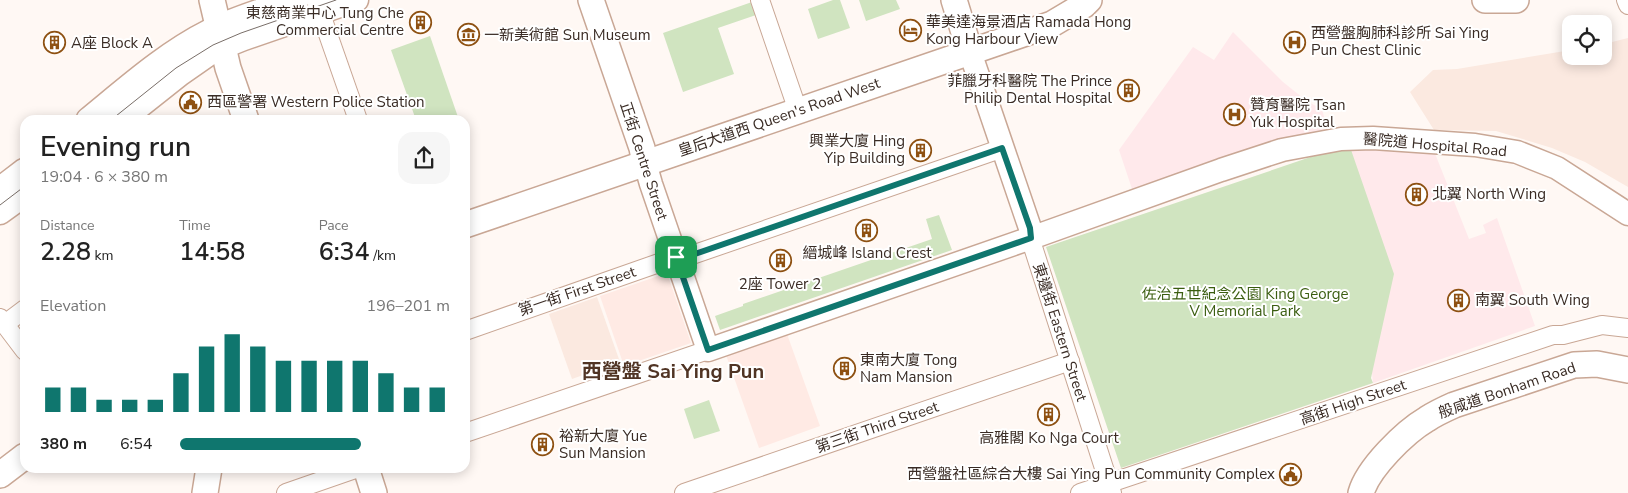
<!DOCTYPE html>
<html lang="en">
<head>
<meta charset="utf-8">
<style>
	:root { --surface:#fff; --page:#f6f6f6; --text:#222; --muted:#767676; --accent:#0f766e }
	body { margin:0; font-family:"Nunito Sans","Noto Sans TC",sans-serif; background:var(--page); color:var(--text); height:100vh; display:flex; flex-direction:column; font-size:19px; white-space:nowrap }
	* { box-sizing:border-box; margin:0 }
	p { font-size:16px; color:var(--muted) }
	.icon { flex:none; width:28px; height:28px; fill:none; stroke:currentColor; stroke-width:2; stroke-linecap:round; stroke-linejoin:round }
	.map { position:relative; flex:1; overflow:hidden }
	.panel { position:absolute; left:20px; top:115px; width:450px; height:358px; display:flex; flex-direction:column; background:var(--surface); border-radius:15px; box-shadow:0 2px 12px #0003 }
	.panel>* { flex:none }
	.fabs { position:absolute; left:1562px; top:15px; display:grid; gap:10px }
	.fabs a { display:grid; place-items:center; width:50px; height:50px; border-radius:10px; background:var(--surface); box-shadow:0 2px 12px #0003; font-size:25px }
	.pin { position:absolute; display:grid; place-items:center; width:42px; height:42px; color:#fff; margin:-21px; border-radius:10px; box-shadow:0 2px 8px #0006 }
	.round { display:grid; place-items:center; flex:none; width:52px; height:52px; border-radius:15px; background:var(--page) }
	.summary { display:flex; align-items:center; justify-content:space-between; height:85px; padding:0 20px }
	h1 { font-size:28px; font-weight:600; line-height:38px }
	.figures { display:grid; grid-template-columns:repeat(3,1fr); gap:8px; height:85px; padding:5px 20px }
	.figures div { display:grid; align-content:center }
	.figures b { font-size:25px; font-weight:600 }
	.figures small { font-size:14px; font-weight:400 }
	.figures p { font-size:14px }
	.chart { height:140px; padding:10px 20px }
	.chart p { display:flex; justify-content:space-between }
	.chart svg { width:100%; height:90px; margin-top:5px; stroke:var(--accent); stroke-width:6 }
	ul { padding:0 20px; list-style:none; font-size:16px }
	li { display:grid; grid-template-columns:80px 60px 1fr; align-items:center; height:38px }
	li i { height:12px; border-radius:6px; background:var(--accent) }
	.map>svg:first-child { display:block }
</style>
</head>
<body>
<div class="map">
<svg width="1628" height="493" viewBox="0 0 1628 493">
	<rect width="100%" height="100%" fill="#fff8f4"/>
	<g fill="#ffeae4">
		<path d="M667,273L691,343L624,366L600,296Z"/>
		<path d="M787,334L820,426L759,448L726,355Z"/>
	</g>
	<g fill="#fbe9e0">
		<path d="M1628,38V187L1585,162L1552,148L1496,131L1434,130L1410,92L1433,70L1457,69L1571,50V56H1604V44Z"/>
		<path d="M597,297L620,362L572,379L549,314Z"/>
	</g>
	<g fill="#ffe9eb">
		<path d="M1233,32L1283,82L1308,102L1322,109L1328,132L1133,192L1119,150L1193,47L1214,60Z"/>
		<path d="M1349,144L1432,146L1469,239L1486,233L1483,225L1497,218L1535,326L1373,383Z"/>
	</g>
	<g fill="#d0e4c0">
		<path d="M833,0H840L850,28L818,39L808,9Z"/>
		<path d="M859,0H896L900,9L866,21Z"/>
		<path d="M752,2L756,15L718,28L734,74L683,92L663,33Z"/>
		<path d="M430,36L459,120H416L391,50Z"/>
		<path d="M1349,144L1394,274L1371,378L1373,383L1121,468L1046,247Z"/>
		<path d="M939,215L952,250L720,330L715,316L743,306V304L932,239L926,219Z"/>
		<path d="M709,400L720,431L694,439L684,409Z"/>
	</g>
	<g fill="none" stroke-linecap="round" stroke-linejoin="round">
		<defs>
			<g id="minor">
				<path d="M316,0L358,120"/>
				<path d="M760,0L798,111"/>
				<path d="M1626,0L1628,5"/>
				<path d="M1031,238L1033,247L1112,493"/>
				<path d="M0,318L25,351"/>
				<path d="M5,324L25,309"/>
				<path d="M465,331L676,257L689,256L1003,148"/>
				<path d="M465,433L708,350"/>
				<path d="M286,493L358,468"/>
				<path d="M684,493L1070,361"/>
				<path d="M1080,493L1553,335H1563L1602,325L1628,328"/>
			</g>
			<g id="tertiary">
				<path d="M970,52L1030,228L1031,238"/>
				<path d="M123,120L181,74L214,51L244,39L357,0"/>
				<path d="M645,163L651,184L708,350L1031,238L1221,170L1282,150L1341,139L1373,138L1475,145L1517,152L1557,168L1628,214"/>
				<path d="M0,213L25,195"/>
			</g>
			<g id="secondary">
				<path d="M212,0L228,68L246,120"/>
				<path d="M591,0L642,148L645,163"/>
				<path d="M954,0L970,52"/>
				<path d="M1485,0H1516"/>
				<path d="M89,120C127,89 166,54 210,32C237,18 267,10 296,0"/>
				<path d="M0,190L25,171"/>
				<path d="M465,225L1052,24L1084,5L1089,0"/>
				<path d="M366,468L374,493"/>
				<path d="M0,475L25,456"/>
				<path d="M205,493L209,468"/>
				<path d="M1361,493C1368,468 1405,432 1427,419C1436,413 1445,409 1454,405L1574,365L1597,364L1628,370"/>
			</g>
		</defs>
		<use href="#minor" stroke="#c9a795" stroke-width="20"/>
		<use href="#tertiary" stroke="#c9a795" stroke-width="25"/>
		<use href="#secondary" stroke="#c9a795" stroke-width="28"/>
		<use href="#minor" stroke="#fff" stroke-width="18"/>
		<use href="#tertiary" stroke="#fff" stroke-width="22"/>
		<use href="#secondary" stroke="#fff" stroke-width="25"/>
		<g stroke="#796e68" stroke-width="1">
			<path d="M111,120L176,68L213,45L241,33L336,0"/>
			<path d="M0,205L25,186"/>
		</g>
	</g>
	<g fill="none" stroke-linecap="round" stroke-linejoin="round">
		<defs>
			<path id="route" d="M1002,148L1030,228L1031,238L708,350L676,257L689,256Z"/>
		</defs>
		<use href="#route" stroke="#fff" stroke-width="10"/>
		<use href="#route" stroke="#0f766e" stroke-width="6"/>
	</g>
	<defs>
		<symbol id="building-ring" viewBox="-11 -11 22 22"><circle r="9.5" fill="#fff" stroke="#8e5112" stroke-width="1.5"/><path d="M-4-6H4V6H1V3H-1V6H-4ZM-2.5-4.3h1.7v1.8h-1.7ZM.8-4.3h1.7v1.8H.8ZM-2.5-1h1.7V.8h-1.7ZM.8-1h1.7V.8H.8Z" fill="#8e5112"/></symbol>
		<symbol id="hotel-ring" viewBox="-11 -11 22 22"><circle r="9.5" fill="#fff" stroke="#8e5112" stroke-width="1.5"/><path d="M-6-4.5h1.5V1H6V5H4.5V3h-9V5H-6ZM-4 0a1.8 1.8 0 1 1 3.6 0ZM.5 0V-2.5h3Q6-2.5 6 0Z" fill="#8e5112"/></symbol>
		<symbol id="museum-ring" viewBox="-11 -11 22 22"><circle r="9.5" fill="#fff" stroke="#8e5112" stroke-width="1.5"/><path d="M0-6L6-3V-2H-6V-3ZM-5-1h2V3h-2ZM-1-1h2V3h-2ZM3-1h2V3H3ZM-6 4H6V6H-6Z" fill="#8e5112"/></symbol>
		<symbol id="hospital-ring" viewBox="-11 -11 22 22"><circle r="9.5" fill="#fff" stroke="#8e5112" stroke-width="1.5"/><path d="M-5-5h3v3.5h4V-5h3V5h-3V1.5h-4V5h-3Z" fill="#8e5112"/></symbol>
		<symbol id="civic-ring" viewBox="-11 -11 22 22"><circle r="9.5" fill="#fff" stroke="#8e5112" stroke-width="1.5"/><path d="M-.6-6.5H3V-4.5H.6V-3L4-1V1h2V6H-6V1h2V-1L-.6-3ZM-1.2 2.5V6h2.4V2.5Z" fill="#8e5112"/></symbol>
	</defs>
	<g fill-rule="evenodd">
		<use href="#building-ring" x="408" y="10" width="25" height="25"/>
		<use href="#hotel-ring" x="898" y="18" width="25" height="25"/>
		<use href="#museum-ring" x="456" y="22" width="25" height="25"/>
		<use href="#hospital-ring" x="1282" y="30" width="25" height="25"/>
		<use href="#building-ring" x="42" y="30" width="25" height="25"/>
		<use href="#building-ring" x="1116" y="78" width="25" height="25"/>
		<use href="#civic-ring" x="178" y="90" width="25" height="25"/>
		<use href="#hospital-ring" x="1222" y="102" width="25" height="25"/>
		<use href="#building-ring" x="908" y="138" width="25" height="25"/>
		<use href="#building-ring" x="1404" y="182" width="25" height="25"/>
		<use href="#building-ring" x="854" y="218" width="25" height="25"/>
		<use href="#building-ring" x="768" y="248" width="25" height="25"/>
		<use href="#building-ring" x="1446" y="288" width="25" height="25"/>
		<use href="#building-ring" x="832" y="356" width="25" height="25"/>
		<use href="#building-ring" x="1036" y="402" width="25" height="25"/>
		<use href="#building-ring" x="530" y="432" width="25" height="25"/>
		<use href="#civic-ring" x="1278" y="462" width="25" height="25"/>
	</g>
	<g text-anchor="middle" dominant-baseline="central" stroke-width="4" stroke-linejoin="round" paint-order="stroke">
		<g font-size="15" fill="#3a2c25" stroke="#fff" text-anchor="start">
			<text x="404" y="13" text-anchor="end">東慈商業中心 Tung Che<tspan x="404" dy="17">Commercial Centre</tspan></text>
			<text x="926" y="22">華美達海景酒店 Ramada Hong<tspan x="926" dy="17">Kong Harbour View</tspan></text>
			<text x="1311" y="33">西營盤胸肺科診所 Sai Ying<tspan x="1311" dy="17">Pun Chest Clinic</tspan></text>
			<text x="484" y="35">一新美術館 Sun Museum</text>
			<text x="71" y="43">A座 Block A</text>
			<text x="1112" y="81" text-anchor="end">菲臘牙科醫院 The Prince<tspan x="1112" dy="17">Philip Dental Hospital</tspan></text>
			<text x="207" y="102">西區警署 Western Police Station</text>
			<text x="1250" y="105">贊育醫院 Tsan<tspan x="1250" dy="17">Yuk Hospital</tspan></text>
			<text x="905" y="141" text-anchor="end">興業大廈 Hing<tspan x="905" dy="17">Yip Building</tspan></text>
			<text x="1432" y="194">北翼 North Wing</text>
			<text x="867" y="253" text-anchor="middle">縉城峰 Island Crest</text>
			<text x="780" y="284" text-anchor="middle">2座 Tower 2</text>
			<text x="1475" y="300">南翼 South Wing</text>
			<text x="860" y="360">東南大廈 Tong<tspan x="860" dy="17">Nam Mansion</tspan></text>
			<text x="559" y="436">裕新大廈 Yue<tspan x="559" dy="17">Sun Mansion</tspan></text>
			<text x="1049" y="438" text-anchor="middle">高雅閣 Ko Nga Court</text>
			<text x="1275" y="474" text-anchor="end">西營盤社區綜合大樓 Sai Ying Pun Community Complex</text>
		</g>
		<g font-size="15" fill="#3a2c25" stroke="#fff">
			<text transform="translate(779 117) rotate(-19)">皇后大道西 Queen's Road West</text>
			<text transform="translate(1435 145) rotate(5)">醫院道 Hospital Road</text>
			<text transform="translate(644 161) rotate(72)">正街 Centre Street</text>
			<text transform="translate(577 291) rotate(-19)">第一街 First Street</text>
			<text transform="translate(1060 332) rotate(72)">東邊街 Eastern Street</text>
			<text transform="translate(1507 390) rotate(-19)">般咸道 Bonham Road</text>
			<text transform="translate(1353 402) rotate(-19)">高街 High Street</text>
			<text transform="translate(877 427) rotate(-19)">第三街 Third Street</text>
		</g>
		<g font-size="15" fill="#3a5d0f" stroke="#fff">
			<text x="1245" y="294">佐治五世紀念公園 King George<tspan x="1245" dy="17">V Memorial Park</tspan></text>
		</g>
		<g font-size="20" font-weight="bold" fill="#503424" stroke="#fff">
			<text x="673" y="371">西營盤 Sai Ying Pun</text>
		</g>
	</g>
</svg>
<div class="fabs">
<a><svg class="icon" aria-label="locate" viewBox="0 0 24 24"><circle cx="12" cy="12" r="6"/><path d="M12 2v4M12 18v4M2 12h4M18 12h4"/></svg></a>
</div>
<div class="pin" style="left:676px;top:257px;background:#1e9e55"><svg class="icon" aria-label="arrive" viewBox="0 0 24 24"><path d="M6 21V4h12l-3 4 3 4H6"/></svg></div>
<section class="panel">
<div class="summary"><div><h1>Evening run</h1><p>19:04 · 6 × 380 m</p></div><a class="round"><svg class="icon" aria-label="share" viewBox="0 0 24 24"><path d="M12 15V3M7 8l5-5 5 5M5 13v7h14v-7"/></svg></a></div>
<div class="figures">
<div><p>Distance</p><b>2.28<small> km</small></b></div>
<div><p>Time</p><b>14:58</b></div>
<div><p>Pace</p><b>6:34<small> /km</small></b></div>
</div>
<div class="chart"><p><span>Elevation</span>196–201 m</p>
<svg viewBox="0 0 160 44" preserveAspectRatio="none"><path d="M5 44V32M15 44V32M25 44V38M35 44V38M45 44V38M55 44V25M65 44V12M75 44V6M85 44V12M95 44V19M105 44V19M115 44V19M125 44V19M135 44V25M145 44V32M155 44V32"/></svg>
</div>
<ul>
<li><b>380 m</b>6:54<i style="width:67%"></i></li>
</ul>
</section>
</div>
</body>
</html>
